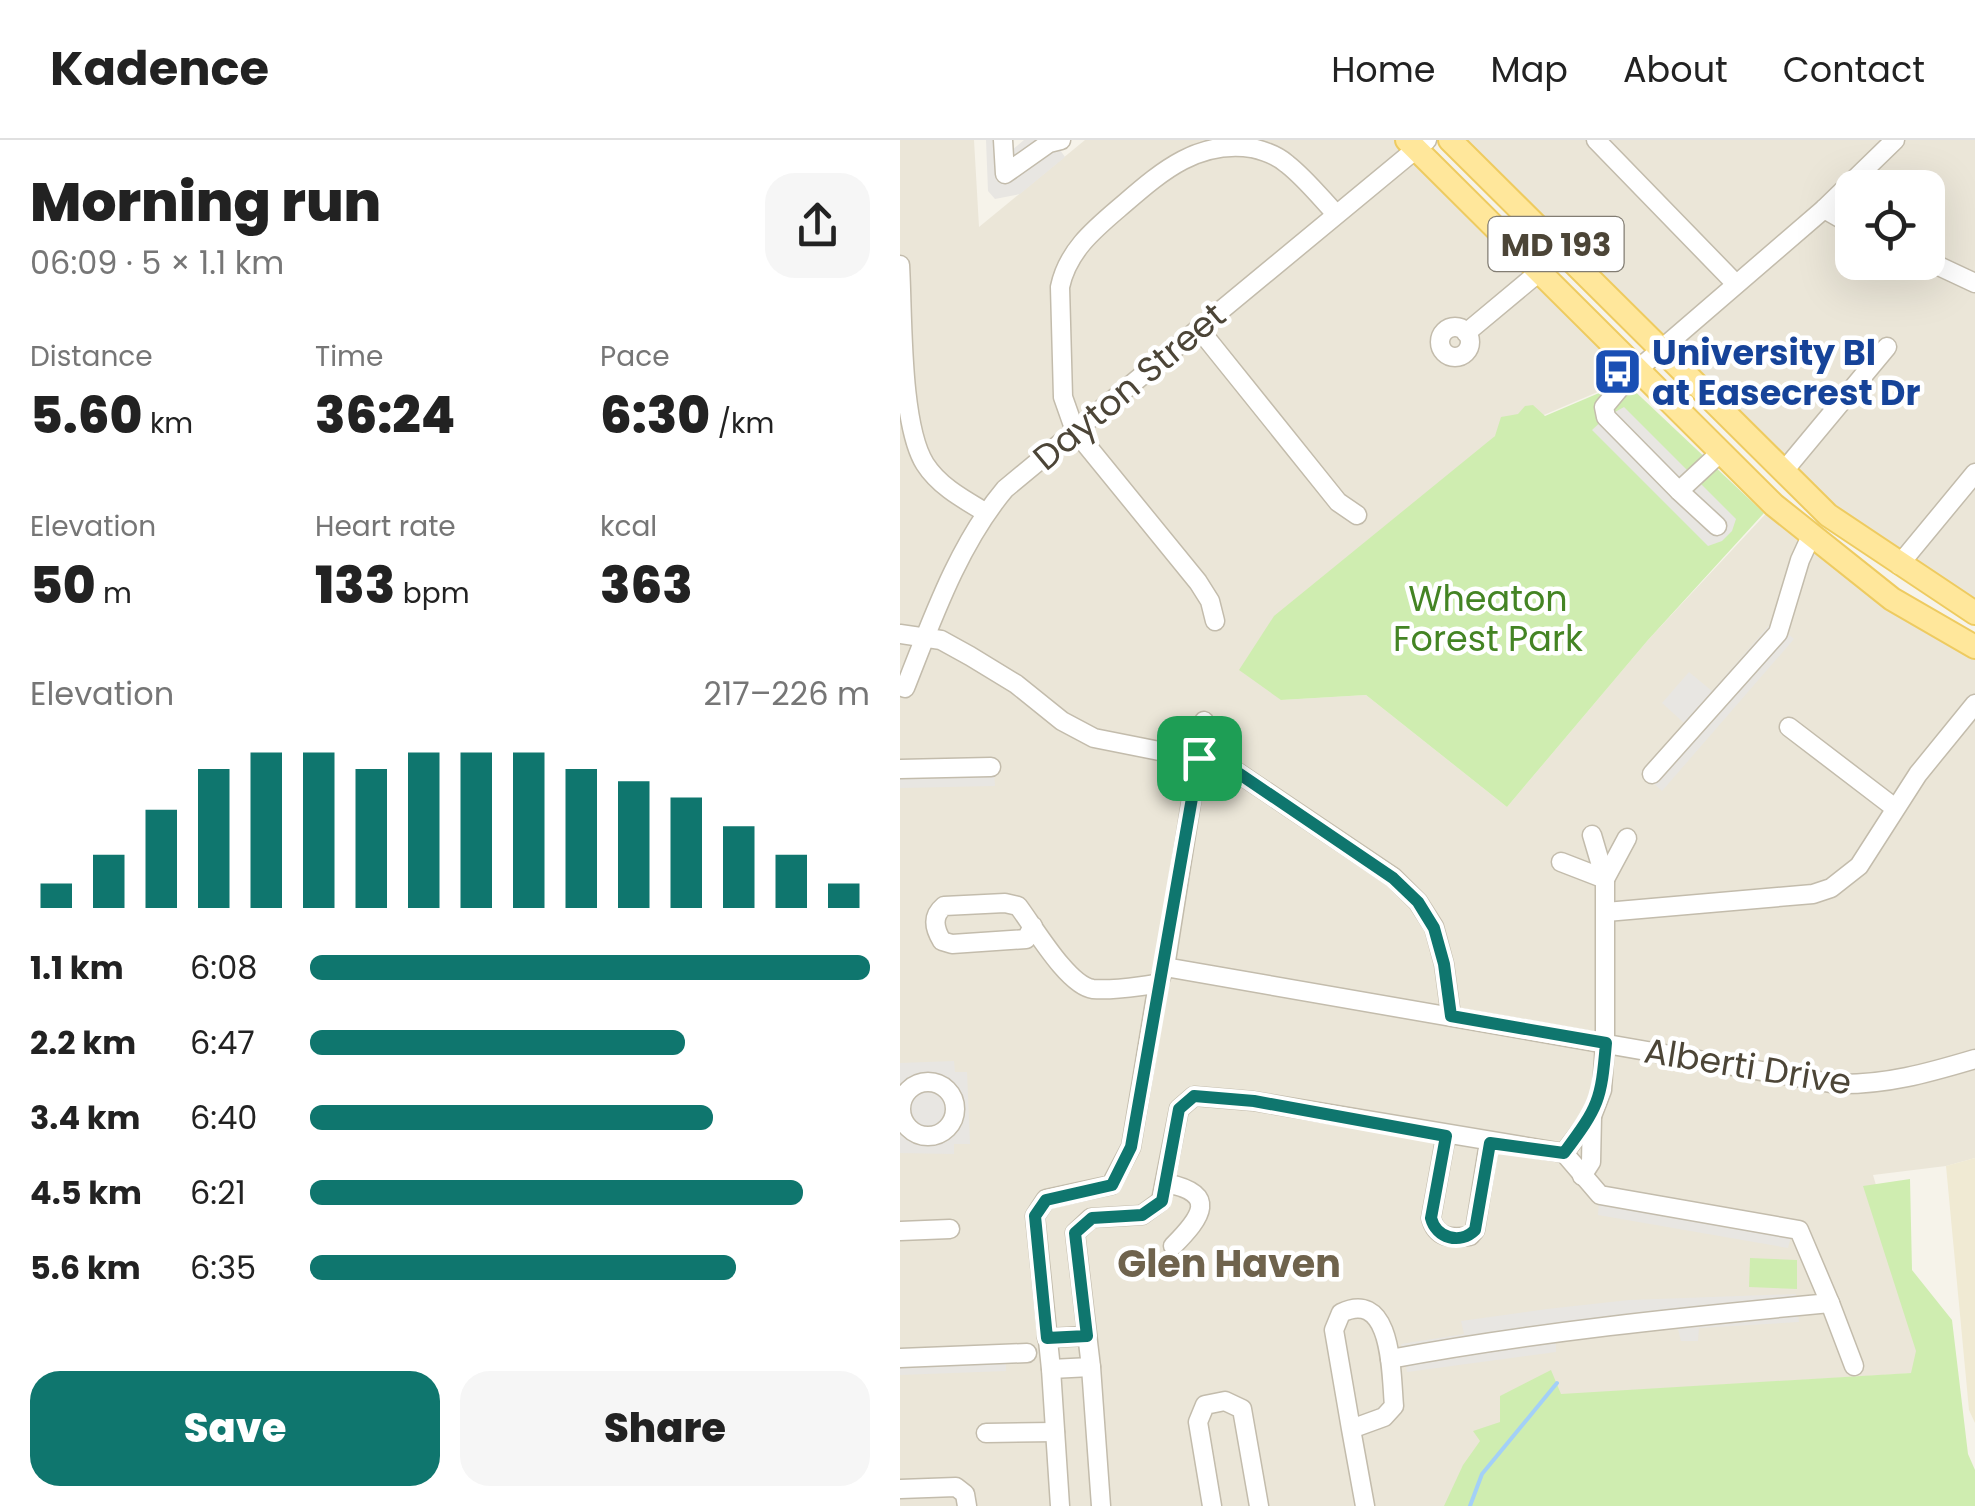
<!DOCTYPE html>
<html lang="en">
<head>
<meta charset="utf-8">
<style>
	:root { --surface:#fff; --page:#f6f6f6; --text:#222; --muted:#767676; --line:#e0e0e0; --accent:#0f766e }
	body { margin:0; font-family:Poppins,sans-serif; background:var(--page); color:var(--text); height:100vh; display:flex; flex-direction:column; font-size:38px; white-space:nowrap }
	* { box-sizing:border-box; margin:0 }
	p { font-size:32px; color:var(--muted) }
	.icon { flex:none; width:55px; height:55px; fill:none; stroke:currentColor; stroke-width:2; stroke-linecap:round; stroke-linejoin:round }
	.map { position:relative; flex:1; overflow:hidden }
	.sheet { display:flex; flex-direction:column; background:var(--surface); width:900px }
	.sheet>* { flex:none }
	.fabs { position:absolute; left:935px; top:30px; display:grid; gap:20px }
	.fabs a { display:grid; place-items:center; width:110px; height:110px; border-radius:20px; background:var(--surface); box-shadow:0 10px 40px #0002; font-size:50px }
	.pin { position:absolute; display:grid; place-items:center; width:85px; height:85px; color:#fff; margin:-42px; border-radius:20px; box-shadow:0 5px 15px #0006 }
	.round { display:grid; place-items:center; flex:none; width:105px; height:105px; border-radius:30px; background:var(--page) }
	.headline { display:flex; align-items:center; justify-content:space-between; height:170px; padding:0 30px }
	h1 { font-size:55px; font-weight:800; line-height:75px }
	.metrics { display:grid; grid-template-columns:repeat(3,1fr); gap:15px; height:170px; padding:10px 30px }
	.metrics div { display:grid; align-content:center }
	.metrics b { font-size:50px; font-weight:800 }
	.metrics small { font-size:28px; font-weight:400 }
	.metrics p { font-size:28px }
	.chart { height:280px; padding:20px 30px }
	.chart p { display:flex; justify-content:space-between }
	.chart svg { width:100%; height:180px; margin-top:10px; stroke:var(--accent); stroke-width:6 }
	.action { display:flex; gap:20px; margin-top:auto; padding:20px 30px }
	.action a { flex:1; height:115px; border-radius:30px; background:var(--accent); color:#fff; font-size:40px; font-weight:800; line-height:115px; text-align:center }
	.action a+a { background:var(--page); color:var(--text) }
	ul { padding:0 30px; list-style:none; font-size:32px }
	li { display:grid; grid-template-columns:160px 120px 1fr; align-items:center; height:75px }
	li i { height:25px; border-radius:12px; background:var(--accent) }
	header { display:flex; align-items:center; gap:60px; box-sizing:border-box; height:140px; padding:0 50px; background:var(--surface); border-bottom:2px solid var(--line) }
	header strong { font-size:48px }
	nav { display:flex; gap:55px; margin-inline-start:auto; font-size:35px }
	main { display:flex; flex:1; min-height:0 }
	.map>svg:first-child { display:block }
</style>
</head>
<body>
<header>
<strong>Kadence</strong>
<nav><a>Home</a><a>Map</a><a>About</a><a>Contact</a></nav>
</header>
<main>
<section class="sheet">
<div class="headline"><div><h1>Morning run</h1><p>06:09 · 5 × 1.1 km</p></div><a class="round"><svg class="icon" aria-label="share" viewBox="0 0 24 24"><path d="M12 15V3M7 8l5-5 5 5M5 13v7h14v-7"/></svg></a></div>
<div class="metrics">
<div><p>Distance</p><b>5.60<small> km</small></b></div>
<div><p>Time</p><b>36:24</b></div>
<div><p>Pace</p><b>6:30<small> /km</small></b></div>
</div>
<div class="metrics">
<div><p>Elevation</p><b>50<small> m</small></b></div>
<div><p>Heart rate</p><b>133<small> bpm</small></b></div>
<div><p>kcal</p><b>363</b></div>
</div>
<div class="chart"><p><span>Elevation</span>217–226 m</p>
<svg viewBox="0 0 160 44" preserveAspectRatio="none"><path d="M5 44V38M15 44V31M25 44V20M35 44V10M45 44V6M55 44V6M65 44V10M75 44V6M85 44V6M95 44V6M105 44V10M115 44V13M125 44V17M135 44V24M145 44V31M155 44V38"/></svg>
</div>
<ul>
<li><b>1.1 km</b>6:08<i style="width:100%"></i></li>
<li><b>2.2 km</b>6:47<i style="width:67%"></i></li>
<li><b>3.4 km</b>6:40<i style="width:72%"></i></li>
<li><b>4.5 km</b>6:21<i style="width:88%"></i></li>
<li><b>5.6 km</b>6:35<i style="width:76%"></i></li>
</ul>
<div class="action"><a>Save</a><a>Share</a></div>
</section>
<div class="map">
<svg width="1075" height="1366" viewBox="0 0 1075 1366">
	<rect width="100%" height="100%" fill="#f6f3ea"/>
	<g fill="#ebe6d8" fill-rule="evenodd">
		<path d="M0,0H74L79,87L185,0H507L742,233L595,296L381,560L466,555L607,667L748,500L874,365L1075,507V1018L1046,1026L973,1035L1032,1232L659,1255L578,1366H0Z"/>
		<path d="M550,0H1075V471L928,375ZM952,48H1028V122H952Z"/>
	</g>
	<path fill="#f0ead3" d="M1075,1018V1283L1069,1270L1046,1026Z"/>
	<g fill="#cfedb0">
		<path d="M725,242L864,373L748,500L607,667L466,555L381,560L339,530L374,476L595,296L601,277L618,274L625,266L633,265L645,276Z"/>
		<path d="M1010,1039L1012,1130L1052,1180L1068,1314L1075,1330V1366H544L563,1325L580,1301L573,1291L600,1282V1256L651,1230L661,1254L1011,1233L1016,1211L963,1046Z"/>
		<path d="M850,1118L897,1120V1149L849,1147Z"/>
	</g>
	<g fill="#e8e6e2">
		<path d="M86,0H103L105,16L124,0H153L165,17L120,54L95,59L88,51Z"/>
		<path d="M724,267L836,379L832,391L822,401L808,406L692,290L706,277Z"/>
		<path d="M873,481L894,499L762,651L741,632L784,583L762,563L789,532L812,551Z"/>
		<path d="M93,617L95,646L0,648V623Z"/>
		<path d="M54,921L55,932H67L70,1004H54V1014L0,1013V923Z"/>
		<path d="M699,1061L891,1096L888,1108L698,1075Z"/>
		<path d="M896,1154L899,1182L799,1188L798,1201H781L778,1189L656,1198V1212L507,1232L501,1204L564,1194L561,1181L647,1169L729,1160Z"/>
		<path d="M106,1209V1231L0,1235V1212Z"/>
	</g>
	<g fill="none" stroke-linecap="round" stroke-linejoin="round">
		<path stroke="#a3d0f7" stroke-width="4" d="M570,1366L582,1334L657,1243"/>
		<defs>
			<g id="minor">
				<path d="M103,0L105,34L149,3L161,0"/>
				<path d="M696,0L836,144"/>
				<path d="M924,69L952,85"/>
				<path d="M1028,121L1075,143"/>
				<path d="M0,125C3,175 0,284 25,324C39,346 63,359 85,372"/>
				<circle cx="555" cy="202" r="15"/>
				<path d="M299,189L438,362L457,375"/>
				<path d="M566,193L638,133"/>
				<path d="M821,312L779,351L706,277L704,267L729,237L924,69L995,0"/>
				<path d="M883,332L987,207"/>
				<path d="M779,351L817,386"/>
				<path d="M999,425L1075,333"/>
				<path d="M315,481L310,461L298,442L175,291L163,257L160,147C168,109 197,87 225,63C263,30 299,0 352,8C365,11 377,15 387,24C405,38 420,57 436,74"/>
				<path d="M0,494L41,500L70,516L116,544L162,581L194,598L325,624L493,737L518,762L534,787L544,824L551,876"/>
				<path d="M5,548C32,480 58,405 105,349L527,0"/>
				<path d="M889,587L995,668"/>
				<path d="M0,629L91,627"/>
				<path d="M752,634L878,493L900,420L911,396"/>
				<path d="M661,722L705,739"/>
				<path d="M705,739L727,698"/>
				<path d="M706,772L913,754L931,748L959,726L1018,634L1075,564"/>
				<path d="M133,786L126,799L52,804L42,801C34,788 32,776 44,766L105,763L118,766C134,787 168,846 193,849C214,851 238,846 258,844"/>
				<path d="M265,827L936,944C986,945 1028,933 1075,919"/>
				<circle cx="28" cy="969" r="27"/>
				<path d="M546,995L531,1078C536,1098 551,1099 570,1096L575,1090L589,1003"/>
				<path d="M664,1013L692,976L702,950L705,903V739L692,695"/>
				<path d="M682,1036L691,1022L692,976"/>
				<path d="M265,1043C319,1053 302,1077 273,1106"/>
				<path d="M0,1091L50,1089"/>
				<path d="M930,1163L954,1226"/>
				<path d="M147,1198L187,1196"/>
				<path d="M0,1218L127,1213"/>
				<path d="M151,1229L191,1227"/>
				<path d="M451,1289L434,1190L441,1173C493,1148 491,1234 494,1266L484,1277L451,1289L465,1366"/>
				<path d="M86,1293L155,1292"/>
				<path d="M0,1349L56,1347L65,1354L67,1366"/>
				<path d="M160,1366L151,1229L135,1076L146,1059L211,1045L231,1007L258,844L265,827L304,581"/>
				<path d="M201,1366L191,1227L175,1093L191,1078L242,1075L261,1061L279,969L294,956L353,961L664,1013L700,1055L899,1090L930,1163C783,1177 635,1192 490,1219"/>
				<path d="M312,1366L298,1282L305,1265L325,1261L342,1269L359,1366"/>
			</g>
			<g id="major">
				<path d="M507,0L874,365L992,459L1075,507"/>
				<path d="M550,0L928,375L1075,473"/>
			</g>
		</defs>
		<use href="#minor" stroke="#c3bcac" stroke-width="21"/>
		<use href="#major" stroke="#eecb60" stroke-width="26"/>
		<use href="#minor" stroke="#fff" stroke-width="18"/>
		<use href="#major" stroke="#ffe79b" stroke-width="22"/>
	</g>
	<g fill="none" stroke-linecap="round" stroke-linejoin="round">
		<defs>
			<path id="route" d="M299,618L325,624L493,738L518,762L534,788L544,824L551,876L706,903C701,961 699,966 664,1013L590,1003L575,1090C560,1105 536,1098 531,1078L546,996L354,961L294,956L279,969L262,1061L242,1075L192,1078L175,1093L187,1196L147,1198L135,1076L146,1060L212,1045L231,1007Z"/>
		</defs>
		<use href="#route" stroke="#fff" stroke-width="20"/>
		<use href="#route" stroke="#0f766e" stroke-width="12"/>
	</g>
	<defs>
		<symbol id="bus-square" viewBox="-11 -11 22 22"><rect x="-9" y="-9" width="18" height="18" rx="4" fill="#1a4fb4" stroke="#fff"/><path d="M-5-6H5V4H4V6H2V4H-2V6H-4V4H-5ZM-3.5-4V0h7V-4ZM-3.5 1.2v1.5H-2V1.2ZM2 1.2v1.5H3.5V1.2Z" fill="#fff"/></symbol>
	</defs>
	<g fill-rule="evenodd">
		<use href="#bus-square" x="690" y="204" width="55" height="55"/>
	</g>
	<g text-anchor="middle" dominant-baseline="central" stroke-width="9" stroke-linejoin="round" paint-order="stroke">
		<rect fill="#fff" stroke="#827d73" stroke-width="2.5" x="588.5" y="77" width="135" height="54" rx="8"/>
		<g font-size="32" font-weight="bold" fill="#4c4537">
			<text x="656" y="104">MD 193</text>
		</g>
		<g font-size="35" font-weight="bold" fill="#164399" stroke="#fff" text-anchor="start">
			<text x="752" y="212">University Bl<tspan x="752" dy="40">at Easecrest Dr</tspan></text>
		</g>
		<g font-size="35" fill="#4c4537" stroke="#fff">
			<text transform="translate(229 246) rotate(-40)">Dayton Street</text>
			<text transform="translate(848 926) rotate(9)">Alberti Drive</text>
		</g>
		<g font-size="35" fill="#448424" stroke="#fff">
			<text x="588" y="458">Wheaton<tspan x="588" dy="40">Forest Park</tspan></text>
		</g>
		<g font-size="38" font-weight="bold" fill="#6f634d" stroke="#fff">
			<text x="329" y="1123">Glen Haven</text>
		</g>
	</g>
</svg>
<div class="fabs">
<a><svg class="icon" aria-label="locate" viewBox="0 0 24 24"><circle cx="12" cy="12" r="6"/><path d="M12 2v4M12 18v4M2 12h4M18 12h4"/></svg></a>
</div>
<div class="pin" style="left:299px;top:618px;background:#1e9e55"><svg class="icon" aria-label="arrive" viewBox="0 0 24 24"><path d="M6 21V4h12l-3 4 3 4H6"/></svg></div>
</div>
</main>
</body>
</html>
